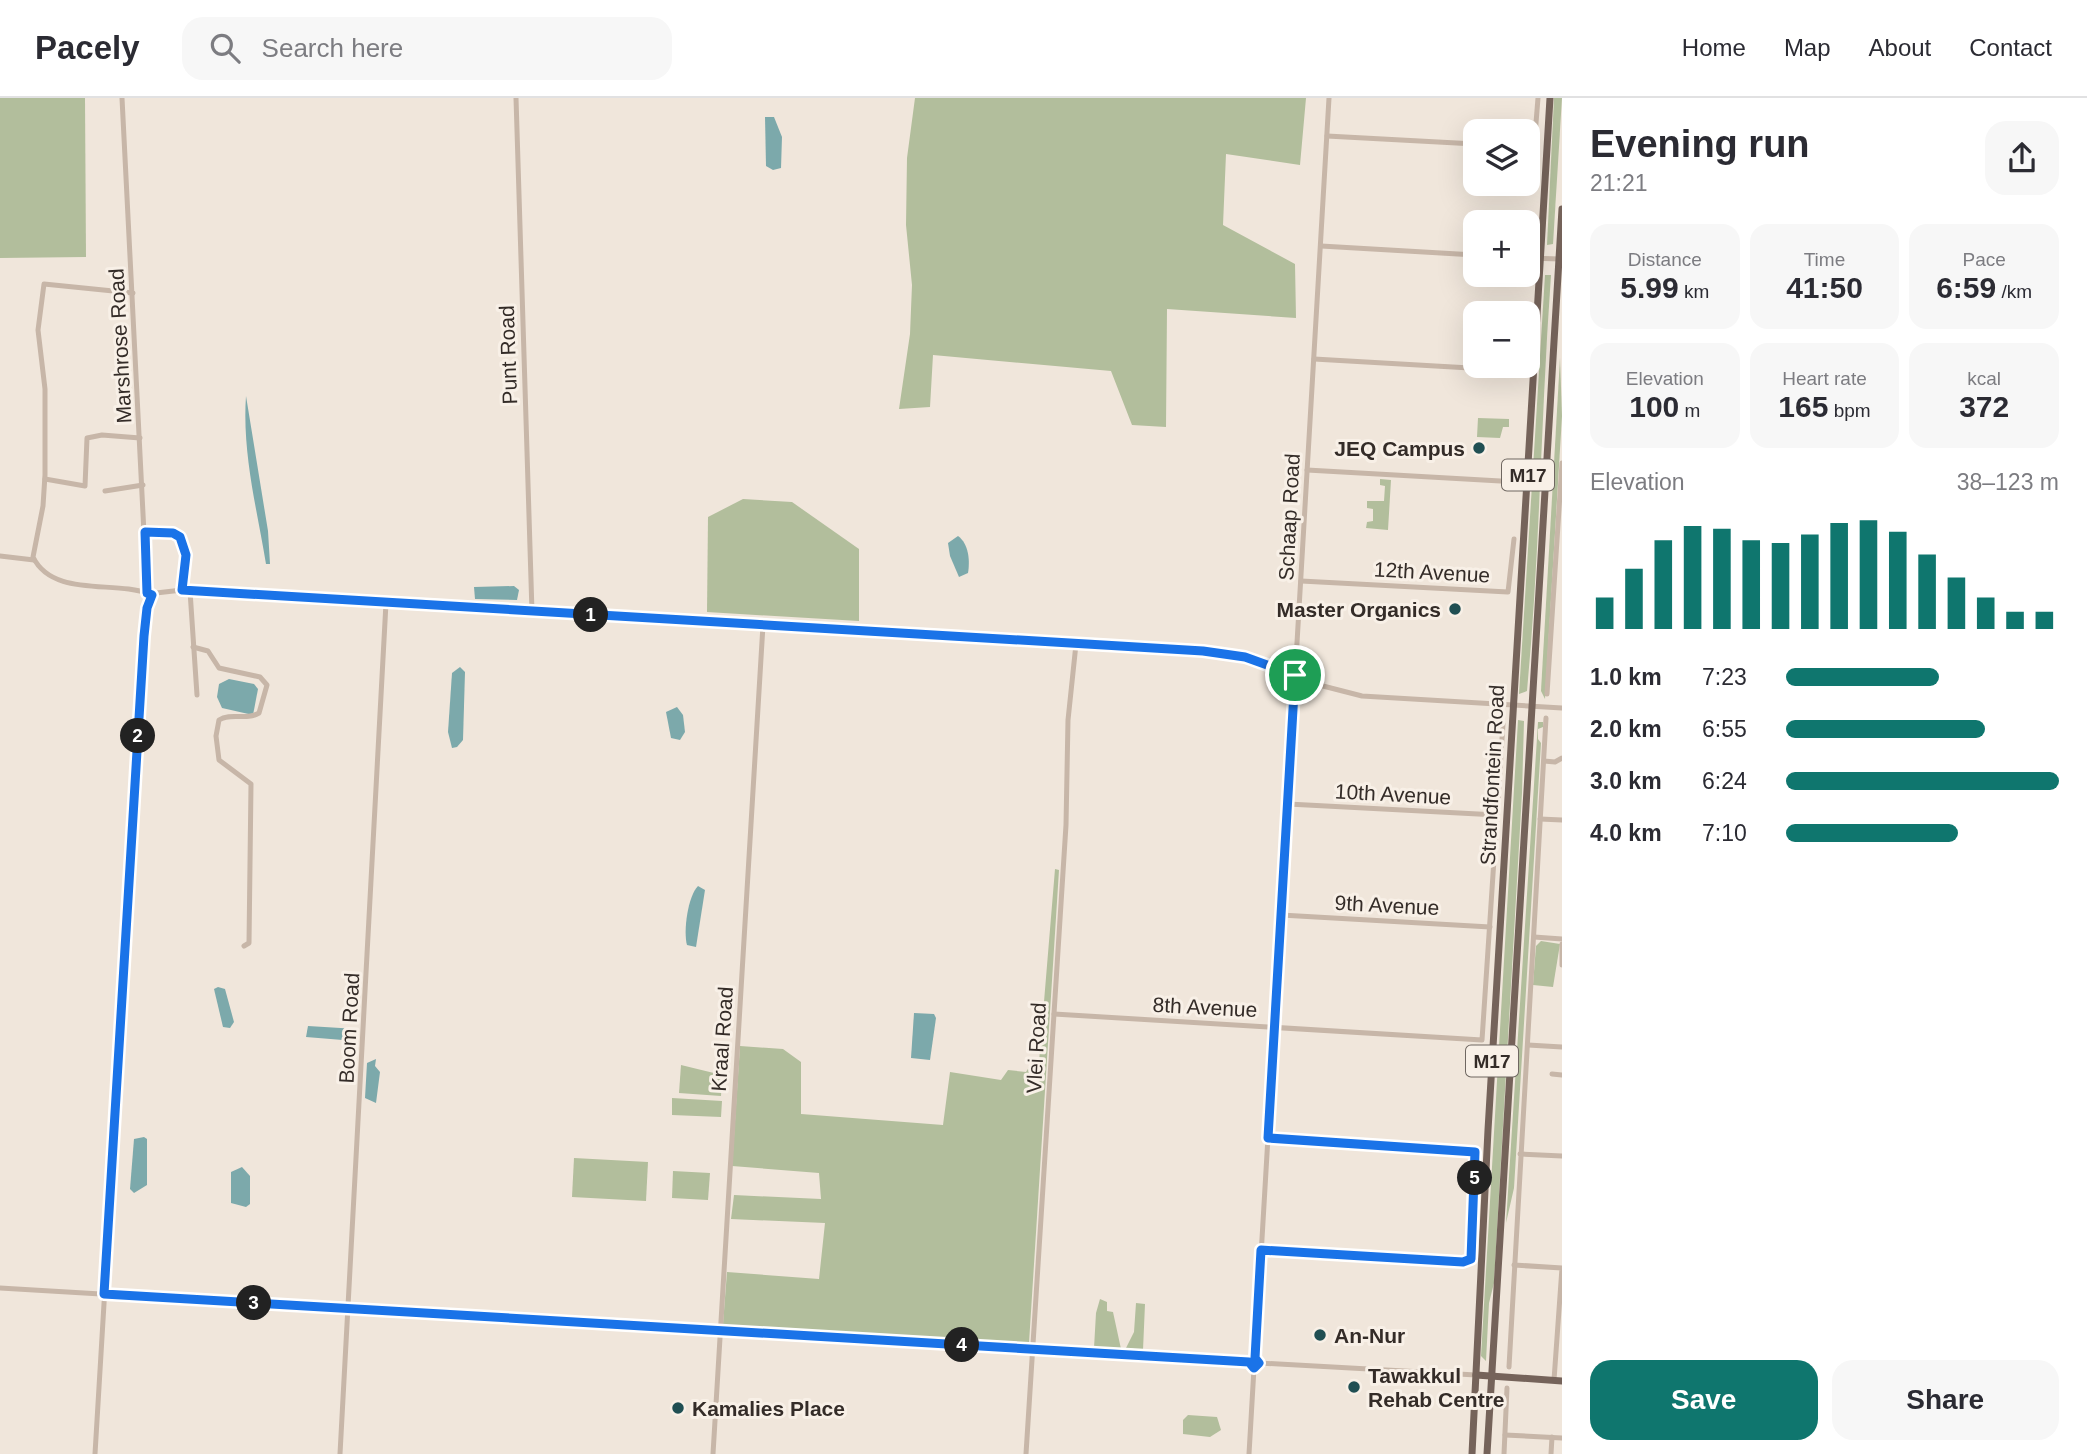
<!DOCTYPE html>
<html lang="en">
<head>
<meta charset="utf-8">
<style>
	:root { --surface:#fff; --page:#f7f7f7; --text:#2b2b33; --muted:#7c7c81; --line:#e1e1e2; --accent:#0f766e }
	body { margin:0; font-family:Helvetica,sans-serif; background:var(--page); color:var(--text); height:100vh; display:flex; flex-direction:column; font-size:26px; white-space:nowrap }
	* { box-sizing:border-box; margin:0 }
	p { font-size:23px; color:var(--muted) }
	.icon { flex:none; width:38px; height:38px; fill:none; stroke:currentColor; stroke-width:2; stroke-linecap:round; stroke-linejoin:round }
	.map { position:relative; flex:1; overflow:hidden }
	.sheet { display:flex; flex-direction:column; background:var(--surface); width:525px }
	.sheet>* { flex:none }
	.tools { position:absolute; left:1463px; top:21px; display:grid; gap:14px }
	.tools a { display:grid; place-items:center; width:77px; height:77px; border-radius:14px; background:var(--surface); box-shadow:0 7px 28px #0002; font-size:35px }
	.pin { position:absolute; display:grid; place-items:center; width:60px; height:60px; color:#fff; margin:-30px; border:4px solid #fff; border-radius:50%; box-shadow:0 2px 7px #0007 }
	.km { position:absolute; width:35px; height:35px; margin:-18px; border-radius:50%; background:#222; color:#fff; font-size:19px; line-height:35px; text-align:center }
	.round { display:grid; place-items:center; flex:none; width:74px; height:74px; border-radius:21px; background:var(--page) }
	.head { display:flex; align-items:center; justify-content:space-between; height:119px; padding:0 28px }
	h1 { font-size:38px; font-weight:600; line-height:52px }
	.figures { display:grid; grid-template-columns:repeat(3,1fr); gap:10px; height:119px; padding:7px 28px }
	.figures div { display:grid; align-content:center; border-radius:18px; background:var(--page); text-align:center }
	.figures b { font-size:30px; font-weight:600 }
	.figures small { font-size:19px; font-weight:400 }
	.figures p { font-size:19px }
	.chart { height:196px; padding:14px 28px }
	.chart p { display:flex; justify-content:space-between }
	.chart svg { width:100%; height:126px; margin-top:7px; stroke:var(--accent); stroke-width:6 }
	.button { display:flex; gap:14px; margin-top:auto; padding:14px 28px }
	.button a { flex:1; height:80px; border-radius:21px; background:var(--accent); color:#fff; font-size:28px; font-weight:600; line-height:80px; text-align:center }
	.button a+a { background:var(--page); color:var(--text) }
	ul { padding:0 28px; list-style:none; font-size:23px }
	li { display:grid; grid-template-columns:112px 84px 1fr; align-items:center; height:52px }
	li i { height:18px; border-radius:9px; background:var(--accent) }
	header { display:flex; align-items:center; gap:42px; box-sizing:border-box; height:98px; padding:0 35px; background:var(--surface); border-bottom:2px solid var(--line) }
	header strong { font-size:33px }
	nav { display:flex; gap:38px; margin-inline-start:auto; font-size:24px }
	.search { width:490px; height:63px; background:var(--page); display:flex; align-items:center; gap:18px; box-sizing:border-box; padding:0 24px; border-radius:21px; color:var(--muted); font-size:26px }
	main { display:flex; flex:1; min-height:0 }
	.map>svg:first-child { display:block }
</style>
</head>
<body>
<header>
<strong>Pacely</strong>
<div class="search"><svg class="icon" aria-label="search" viewBox="0 0 24 24"><circle cx="10" cy="10" r="6"/><path d="M15 15l6 6"/></svg>Search here</div>
<nav><a>Home</a><a>Map</a><a>About</a><a>Contact</a></nav>
</header>
<main>
<div class="map">
<svg width="1562" height="1356" viewBox="0 0 1562 1356">
	<rect width="100%" height="100%" fill="#f0e6db"/>
	<g fill="#b2be9c">
		<path d="M0,0H85L86,159L0,160Z"/>
		<path d="M915,0H1306L1300,67L1226,56L1223,127L1295,166L1296,220L1167,211L1166,329L1132,327L1111,273L933,257L930,309L899,311L910,236L912,187L906,127L907,60Z"/>
		<path d="M1554,0H1562L1553,146L1547,147Z"/>
		<path d="M1545,177H1551C1541,315 1540,455 1527,593L1519,596Z"/>
		<path d="M1560,260L1562,318L1545,601L1541,593Z"/>
		<path d="M1478,320L1509,321V329H1503L1500,340L1477,339Z"/>
		<path d="M1380,381L1391,382L1388,432L1366,430L1367,424L1373,423V411L1367,410V403H1384L1385,388L1380,387Z"/>
		<path d="M743,401L792,404L859,451V523L707,514L708,419Z"/>
		<path d="M1518,622L1524,623L1522,695L1494,1185L1489,1205L1486,1263L1481,1258Z"/>
		<path d="M1538,624H1543V629L1538,631V641L1541,645L1514,1090L1506,1125Z"/>
		<path d="M1055,771L1059,772L1029,1245L1016,1247L728,1231L723,1226L727,1174L819,1181L825,1125L731,1121L734,1097L821,1101L819,1075L732,1068L740,948L783,951L801,964V1016L943,1027L950,974L1001,982L1008,972L1026,974L1031,966L1039,964Z"/>
		<path d="M1541,843L1560,846L1553,889L1533,887L1536,848Z"/>
		<path d="M681,967L722,977L721,998L679,995Z"/>
		<path d="M672,1000L722,1003L721,1019L672,1017Z"/>
		<path d="M574,1060L648,1064L646,1103L572,1099Z"/>
		<path d="M673,1073L710,1075L708,1102L672,1100Z"/>
		<path d="M1100,1201L1107,1204V1213L1113,1214L1121,1251L1094,1250L1096,1215Z"/>
		<path d="M1136,1205L1145,1206L1143,1252L1126,1250L1134,1234Z"/>
		<path d="M1188,1317L1217,1319L1221,1332L1210,1339L1183,1336V1322Z"/>
	</g>
	<g fill="#7ca9ab">
		<path d="M765,19H774L782,39L781,70L773,72L766,68Z"/>
		<path d="M246,298L268,433L270,466H266C257,411 242,355 246,298Z"/>
		<path d="M958,438C969,446 970,463 968,475L959,479L950,458L948,445Z"/>
		<path d="M514,488L519,492L517,502L475,501L474,489Z"/>
		<path d="M460,569L465,574L463,642L457,649L452,650L448,634L452,575Z"/>
		<path d="M229,581L254,586L258,591L253,617L222,610L217,599L219,586Z"/>
		<path d="M677,609L683,617L685,634L680,642L671,640L666,614Z"/>
		<path d="M698,788L705,792L696,849L687,847C683,833 688,798 698,788Z"/>
		<path d="M218,889L225,891L234,924L230,930L223,929L214,891Z"/>
		<path d="M914,915L934,916L936,920L930,962L911,960Z"/>
		<path d="M308,928L357,931L355,943L306,939Z"/>
		<path d="M376,961L375,968L380,974L376,1005L365,1000L367,965Z"/>
		<path d="M144,1039L147,1041V1087L134,1095L130,1091L134,1041Z"/>
		<path d="M242,1069L250,1078V1106L246,1109L231,1105V1074Z"/>
	</g>
	<g fill="none" stroke-linecap="round" stroke-linejoin="round">
		<g stroke="#c7b6a8" stroke-width="5">
			<path d="M122,0L147,495"/>
			<path d="M516,0L532,514"/>
			<path d="M1327,38L1475,46"/>
			<path d="M1528,49L1534,50L1538,0"/>
			<path d="M1321,148L1475,157"/>
			<path d="M1528,160L1560,161"/>
			<path d="M133,195L44,186L38,232L45,291V377L43,408L33,459C53,500 115,482 149,496"/>
			<path d="M1314,261L1522,273"/>
			<path d="M1307,372L1518,384"/>
			<path d="M45,381L85,388L87,340L102,337L140,340"/>
			<path d="M105,393L143,387"/>
			<path d="M145,434L173,435L180,439L185,457L182,492"/>
			<path d="M0,458L34,462"/>
			<path d="M1301,483L1508,494L1514,441"/>
			<path d="M190,493L197,597"/>
			<path d="M193,549L208,553L219,570L260,579L267,587L259,615C246,623 231,614 219,622L216,638L219,662L251,686L249,845L244,848"/>
			<path d="M1547,596L1562,365"/>
			<path d="M1544,663L1555,664L1562,660"/>
			<path d="M1288,706L1497,717"/>
			<path d="M1540,721L1562,722"/>
			<path d="M1281,817L1490,829"/>
			<path d="M1534,839L1562,841"/>
			<path d="M1562,846V867"/>
			<path d="M1054,916L1482,942L1503,626"/>
			<path d="M1528,947L1562,949"/>
			<path d="M1552,976L1562,977"/>
			<path d="M1520,1056L1562,1058"/>
			<path d="M1261,1152L1463,1164L1471,1158L1475,1054L1268,1040"/>
			<path d="M1514,1167L1562,1170L1554,1282"/>
			<path d="M0,1190L1238,1264H1249L1255,1260L1259,1263L1254,1270L1249,1264"/>
			<path d="M1255,1260L1329,0"/>
			<path d="M1259,1265L1476,1277"/>
			<path d="M1509,1269L1546,620"/>
			<path d="M1505,1337L1562,1340"/>
			<path d="M95,1356L144,538L147,510L156,495L182,492L1203,553L1262,564L1323,588L1362,598L1562,610"/>
			<path d="M340,1356L386,505"/>
			<path d="M713,1356L763,527"/>
			<path d="M1026,1356L1066,727L1068,622L1076,546"/>
			<path d="M1249,1356L1254,1270"/>
			<path d="M1504,1356L1507,1290"/>
			<path d="M1551,1356L1552,1339"/>
		</g>
		<g stroke="#75635a" stroke-width="7">
			<path d="M1476,1277L1562,1283"/>
			<path d="M1472,1356L1488,1032L1550,0"/>
			<path d="M1487,1356L1562,111"/>
		</g>
	</g>
	<g fill="none" stroke-linecap="round" stroke-linejoin="round">
		<defs>
			<path id="route" d="M145,434L173,435L180,439L186,457L182,492L1203,553L1245,559L1295,577L1268,1040L1475,1054L1471,1161L1463,1164L1261,1152L1255,1260L1259,1265L1254,1270L1249,1264L104,1196L144,538L147,510L152,497L147,495Z"/>
		</defs>
		<use href="#route" stroke="#fff" stroke-width="14"/>
		<use href="#route" stroke="#1a73e8" stroke-width="9"/>
	</g>
	<g fill="#204f53" stroke="#f8f0e7" stroke-width="2.5">
		<circle cx="1479" cy="350" r="7"/>
		<circle cx="1455" cy="511" r="7"/>
		<circle cx="1320" cy="1237" r="7"/>
		<circle cx="1354" cy="1289" r="7"/>
		<circle cx="678" cy="1310" r="7"/>
	</g>
	<g text-anchor="middle" dominant-baseline="central" stroke-width="6" stroke-linejoin="round" paint-order="stroke">
		<g fill="#f8f0e7" stroke="#6f6761" stroke-width="2">
			<rect x="1502" y="361.5" width="52" height="31" rx="5"/>
			<rect x="1466" y="947.5" width="52" height="31" rx="5"/>
		</g>
		<g font-size="19" font-weight="bold" fill="#342c28">
			<text x="1528" y="377">M17</text>
			<text x="1492" y="963">M17</text>
		</g>
		<g font-size="21" fill="#342c28" stroke="#f8f0e7">
			<text transform="translate(120 248) rotate(-93)">Marshrose Road</text>
			<text transform="translate(508 257) rotate(-92)">Punt Road</text>
			<text transform="translate(1289 419) rotate(-87)">Schaap Road</text>
			<text transform="translate(1432 474) rotate(3)">12th Avenue</text>
			<text transform="translate(1492 677) rotate(-87)">Strandfontein Road</text>
			<text transform="translate(1393 696) rotate(3)">10th Avenue</text>
			<text transform="translate(1387 807) rotate(3)">9th Avenue</text>
			<text transform="translate(1205 909) rotate(3)">8th Avenue</text>
			<text transform="translate(349 930) rotate(-87)">Boom Road</text>
			<text transform="translate(722 941) rotate(-86)">Kraal Road</text>
			<text transform="translate(1036 950) rotate(-87)">Vlei Road</text>
		</g>
		<g font-size="21" font-weight="bold" fill="#342c28" stroke="#f8f0e7" text-anchor="start">
			<text x="1465" y="350" text-anchor="end">JEQ Campus</text>
			<text x="1441" y="511" text-anchor="end">Master Organics</text>
			<text x="1334" y="1237">An-Nur</text>
			<text x="1368" y="1277">Tawakkul<tspan x="1368" dy="24">Rehab Centre</tspan></text>
			<text x="692" y="1310">Kamalies Place</text>
		</g>
	</g>
</svg>
<div class="tools">
<a><svg class="icon" aria-label="layers" viewBox="0 0 24 24"><path d="M12 4l9 5-9 5-9-5zM3 14l9 5 9-5"/></svg></a>
<a>+</a>
<a>−</a>
</div>
<div class="pin" style="left:1295px;top:577px;background:#1e9e55"><svg class="icon" aria-label="arrive" viewBox="0 0 24 24"><path d="M6 21V4h12l-3 4 3 4H6"/></svg></div>
<b class="km" style="left:591px;top:517px">1</b>
<b class="km" style="left:138px;top:638px">2</b>
<b class="km" style="left:254px;top:1205px">3</b>
<b class="km" style="left:962px;top:1247px">4</b>
<b class="km" style="left:1475px;top:1080px">5</b>
</div>
<section class="sheet">
<div class="head"><div><h1>Evening run</h1><p>21:21</p></div><a class="round"><svg class="icon" aria-label="share" viewBox="0 0 24 24"><path d="M12 15V3M7 8l5-5 5 5M5 13v7h14v-7"/></svg></a></div>
<div class="figures">
<div><p>Distance</p><b>5.99<small> km</small></b></div>
<div><p>Time</p><b>41:50</b></div>
<div><p>Pace</p><b>6:59<small> /km</small></b></div>
</div>
<div class="figures">
<div><p>Elevation</p><b>100<small> m</small></b></div>
<div><p>Heart rate</p><b>165<small> bpm</small></b></div>
<div><p>kcal</p><b>372</b></div>
</div>
<div class="chart"><p><span>Elevation</span>38–123 m</p>
<svg viewBox="0 0 160 44" preserveAspectRatio="none"><path d="M5 44V33M15 44V23M25 44V13M35 44V8M45 44V9M55 44V13M65 44V14M75 44V11M85 44V7M95 44V6M105 44V10M115 44V18M125 44V26M135 44V33M145 44V38M155 44V38"/></svg>
</div>
<ul>
<li><b>1.0 km</b>7:23<i style="width:56%"></i></li>
<li><b>2.0 km</b>6:55<i style="width:73%"></i></li>
<li><b>3.0 km</b>6:24<i style="width:100%"></i></li>
<li><b>4.0 km</b>7:10<i style="width:63%"></i></li>
</ul>
<div class="button"><a>Save</a><a>Share</a></div>
</section>
</main>
</body>
</html>
